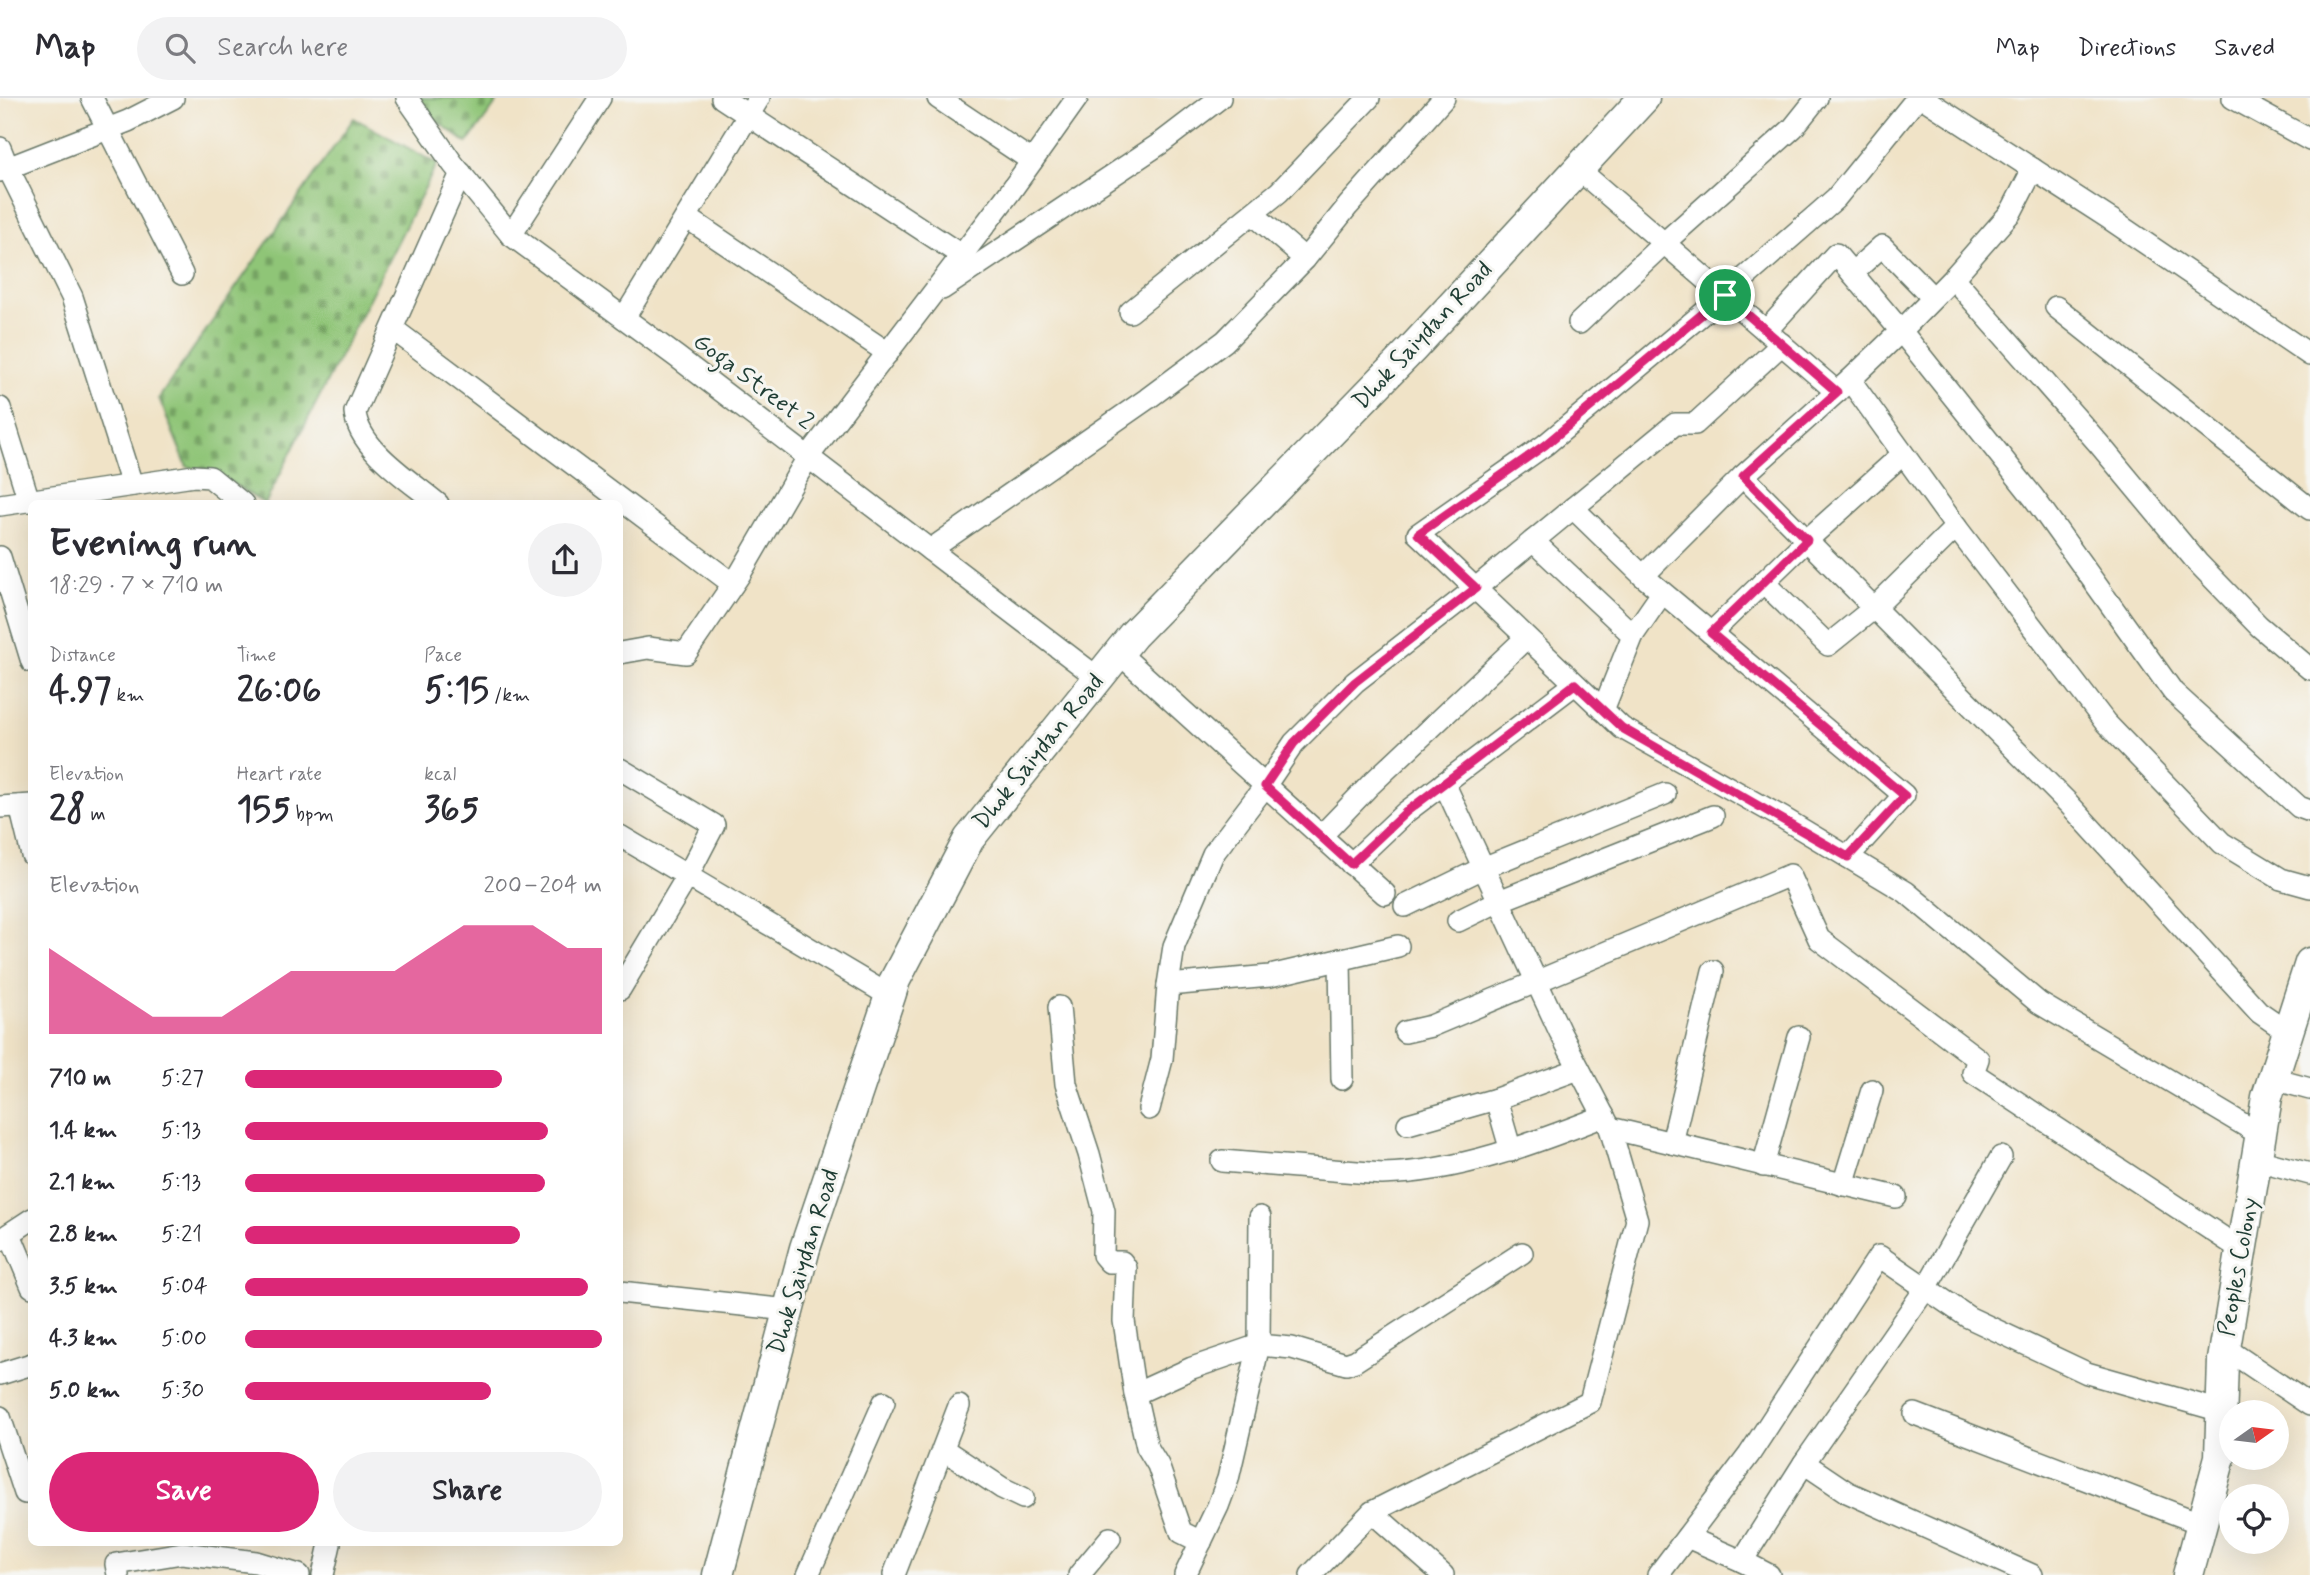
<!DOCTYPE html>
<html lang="en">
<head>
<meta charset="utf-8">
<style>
	:root { --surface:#fff; --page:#f2f2f3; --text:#2b2b33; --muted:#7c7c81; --line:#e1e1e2; --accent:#db2777 }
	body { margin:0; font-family:Mynerve,sans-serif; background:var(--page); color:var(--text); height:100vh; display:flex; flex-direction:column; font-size:26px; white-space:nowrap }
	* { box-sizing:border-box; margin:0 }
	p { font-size:23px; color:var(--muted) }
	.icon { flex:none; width:38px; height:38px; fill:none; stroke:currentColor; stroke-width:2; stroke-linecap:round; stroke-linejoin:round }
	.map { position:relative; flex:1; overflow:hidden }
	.sheet { position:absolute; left:28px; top:402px; width:595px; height:1046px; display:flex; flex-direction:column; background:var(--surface); border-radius:10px; box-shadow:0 7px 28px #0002 }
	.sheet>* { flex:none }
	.needle { width:46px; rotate:76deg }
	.tools { position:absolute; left:2219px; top:1302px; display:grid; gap:14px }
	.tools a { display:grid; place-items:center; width:70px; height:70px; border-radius:50%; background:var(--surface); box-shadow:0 7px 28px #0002; font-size:35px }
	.pin { position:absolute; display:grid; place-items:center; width:60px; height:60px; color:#fff; margin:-30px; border:4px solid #fff; border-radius:50%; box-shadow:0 2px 7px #0007 }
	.round { display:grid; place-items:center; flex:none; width:74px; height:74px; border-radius:37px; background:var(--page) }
	.overview { display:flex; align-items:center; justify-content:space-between; height:119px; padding:0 21px }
	h1 { font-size:38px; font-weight:800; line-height:52px }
	.metrics { display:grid; grid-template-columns:repeat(3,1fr); gap:10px; height:119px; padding:7px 21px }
	.metrics div { display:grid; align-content:center }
	.metrics b { font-size:35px; font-weight:800 }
	.metrics small { font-size:19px; font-weight:400 }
	.metrics p { font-size:19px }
	.chart { height:196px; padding:14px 21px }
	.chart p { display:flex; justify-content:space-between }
	.chart svg { width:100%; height:126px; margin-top:7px; fill:var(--accent); opacity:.7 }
	.action { display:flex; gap:14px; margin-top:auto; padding:14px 21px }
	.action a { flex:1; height:80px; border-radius:42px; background:var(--accent); color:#fff; font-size:28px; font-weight:800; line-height:80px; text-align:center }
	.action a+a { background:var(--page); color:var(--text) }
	ul { padding:0 21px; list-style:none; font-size:23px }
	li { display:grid; grid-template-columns:112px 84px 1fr; align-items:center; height:52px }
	li i { height:18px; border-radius:9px; background:var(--accent) }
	header { display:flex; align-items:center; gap:42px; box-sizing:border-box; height:98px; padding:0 35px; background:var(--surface); border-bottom:2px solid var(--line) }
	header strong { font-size:33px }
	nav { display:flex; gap:38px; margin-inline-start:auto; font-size:24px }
	.search { width:490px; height:63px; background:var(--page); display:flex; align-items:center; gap:18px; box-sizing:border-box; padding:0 24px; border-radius:38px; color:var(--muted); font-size:26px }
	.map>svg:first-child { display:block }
</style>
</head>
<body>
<header>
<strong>Map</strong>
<div class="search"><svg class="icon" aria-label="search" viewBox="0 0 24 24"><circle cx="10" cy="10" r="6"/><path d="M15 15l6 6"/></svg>Search here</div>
<nav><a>Map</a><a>Directions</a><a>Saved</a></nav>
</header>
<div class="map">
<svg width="2310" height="1477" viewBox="0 0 2310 1477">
	<defs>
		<pattern id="cemetery-stones" width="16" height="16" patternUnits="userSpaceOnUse" patternTransform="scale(1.75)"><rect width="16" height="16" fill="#8fc577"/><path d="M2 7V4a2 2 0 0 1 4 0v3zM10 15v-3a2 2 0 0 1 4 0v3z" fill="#74a162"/></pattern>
	</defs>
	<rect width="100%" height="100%" fill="#f6f6f2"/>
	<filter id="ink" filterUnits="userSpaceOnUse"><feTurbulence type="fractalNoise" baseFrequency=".0143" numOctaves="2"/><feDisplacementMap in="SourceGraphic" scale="14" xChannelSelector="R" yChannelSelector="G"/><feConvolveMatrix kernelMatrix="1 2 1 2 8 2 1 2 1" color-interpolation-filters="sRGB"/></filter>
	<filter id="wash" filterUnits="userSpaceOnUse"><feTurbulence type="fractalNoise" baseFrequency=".00686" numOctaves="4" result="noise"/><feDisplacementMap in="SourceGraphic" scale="28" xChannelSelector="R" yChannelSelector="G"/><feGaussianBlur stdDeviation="1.57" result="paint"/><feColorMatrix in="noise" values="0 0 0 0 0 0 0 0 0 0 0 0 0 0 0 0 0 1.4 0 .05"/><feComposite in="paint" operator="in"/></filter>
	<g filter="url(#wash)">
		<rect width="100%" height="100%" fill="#f0e3c7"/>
		<g fill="url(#cemetery-stones)" stroke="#578156" stroke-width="2">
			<path d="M409,0H500L467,45L409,3Z"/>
			<path d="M354,20L437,66L265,406L213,373L187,369L159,300Z"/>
		</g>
	</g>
	<g filter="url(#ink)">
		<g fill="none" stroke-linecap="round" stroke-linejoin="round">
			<defs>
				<g id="street">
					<path d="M92,0L182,176"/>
					<path d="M407,0L453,66L511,137L677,259L1098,580"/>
					<path d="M722,0L961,157"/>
					<path d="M938,0L1032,63"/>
					<path d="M1917,0L1836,100L1725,197L1545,347L1418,436L1622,630L1783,720L1906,794L2039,905L2261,1037"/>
					<path d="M1923,0L2110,121L2310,257"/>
					<path d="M2233,0L2310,42"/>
					<path d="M0,50L8,70L72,199L132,387"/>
					<path d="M1578,71L1837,294"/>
					<path d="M2033,71L2011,114L1953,180L2099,346L2197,464L2259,528L2310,571"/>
					<path d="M0,73L128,23L173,0"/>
					<path d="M1253,116L1305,161"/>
					<path d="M686,119L888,255"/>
					<path d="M511,137L600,0"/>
					<path d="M1852,175L1882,148L1933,200"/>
					<path d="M1953,180L1901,233L2034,400L2173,594L2299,709L2310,713"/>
					<path d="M942,191L1161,45L1220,0"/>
					<path d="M2056,209L2310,411"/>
					<path d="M1130,214L1279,94L1369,0"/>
					<path d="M624,220L759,0"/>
					<path d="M1579,225L1664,145L1793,30L1817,0"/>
					<path d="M393,231L733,486"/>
					<path d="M1766,233L1836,156L1901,233L1850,282L1956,429L2105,624L2222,745L2281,781L2310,789"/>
					<path d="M1850,282L1743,378L2068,705L2259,914L2288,934"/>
					<path d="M0,310L29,403"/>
					<path d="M438,406C411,383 358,351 355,314L461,75"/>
					<path d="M0,407L194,378L210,379L243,406"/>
					<path d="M1573,410L1643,478"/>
					<path d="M1533,443L1633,537L1603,612"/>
					<path d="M930,452L1147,301L1225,243L1305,161L1348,108L1444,0"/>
					<path d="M0,459L32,564"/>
					<path d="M1763,484L1828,547L1874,510L1956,429"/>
					<path d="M1711,535L1643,478L1743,378"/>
					<path d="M1633,537L1662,495"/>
					<path d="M620,555L648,550L686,555L740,476L808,359L1010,94L1077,0"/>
					<path d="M1119,555L1385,796"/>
					<path d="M620,671L714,727L687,779L620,891"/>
					<path d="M20,708L32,757"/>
					<path d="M0,709L32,707"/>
					<path d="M620,738L890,898"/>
					<path d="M1321,738L1370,687L1526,540"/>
					<path d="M1848,759L1904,697L1711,535L1807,442L1903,356"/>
					<path d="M1351,766L1406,714L1575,586"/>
					<path d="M1405,808L1483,770L1665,696"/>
					<path d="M1458,823L1499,803L1713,718"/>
					<path d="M1340,861L1342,981"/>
					<path d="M1168,887L1270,878L1398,848"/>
					<path d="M1059,909L1066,986L1089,1056L1104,1113L1103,1157L1109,1164H1122L1126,1170L1124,1223L1135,1296L1147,1349L1158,1367L1181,1434L1201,1444"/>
					<path d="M1405,934L1431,928L1790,777L1819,841L1978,961L1973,975L2242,1152"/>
					<path d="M2273,981L2310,991"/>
					<path d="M1496,1001L1511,1053"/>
					<path d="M1149,1011L1162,961L1168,887L1174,848L1213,756L1265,688L1294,645L1355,584L1476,490L1675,326H1695L1782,246"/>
					<path d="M1408,1026L1496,1001L1579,971"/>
					<path d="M1610,1030L1896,1099"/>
					<path d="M1672,1045L1713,873"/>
					<path d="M2001,1059L1926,1190L1804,1365L1847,1394L2032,1477"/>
					<path d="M2257,1062L2310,1076"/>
					<path d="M1222,1063L1382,1076C1460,1074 1532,1046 1604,1018"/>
					<path d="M1763,1068L1799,939"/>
					<path d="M1843,1087L1872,992"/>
					<path d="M10,1136L32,1189"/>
					<path d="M0,1142L32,1121"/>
					<path d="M620,1194L788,1212"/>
					<path d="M2225,1250L2310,1307"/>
					<path d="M0,1276L32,1266"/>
					<path d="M1135,1296L1192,1270L1259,1247L1292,1250L1346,1266L1355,1263L1522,1155"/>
					<path d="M1915,1316L2202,1426"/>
					<path d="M0,1319L25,1395"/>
					<path d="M943,1351L1002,1390L1023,1400"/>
					<path d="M1372,1414L1443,1477"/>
					<path d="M1687,1439L1742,1463L1804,1365"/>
					<path d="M1742,1463L1769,1477"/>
					<path d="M118,1477L116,1466L182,1455L256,1464L299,1477"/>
					<path d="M323,1477L330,1446"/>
					<path d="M808,1477L884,1304"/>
					<path d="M894,1477L959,1308"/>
					<path d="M1079,1477L1110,1440"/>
					<path d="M1185,1477L1218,1408L1228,1381L1259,1247L1260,1119"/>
					<path d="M1311,1477L1372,1414L1590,1304L1637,1122L1610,1030L1560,934L1444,685"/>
					<path d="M1658,1477L1749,1357L1879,1158L1968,1219L2087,1275L2221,1313"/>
				</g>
				<g id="secondary">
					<path d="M718,1477L805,1150L890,898L895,882L969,741L1133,537L1412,251L1644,0"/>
					<path d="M2188,1477L2220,1359L2223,1262L2267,999L2310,865"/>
				</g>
			</defs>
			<use href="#street" stroke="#687767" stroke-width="24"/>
			<use href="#secondary" stroke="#687767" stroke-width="33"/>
			<use href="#street" stroke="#fff" stroke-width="21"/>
			<use href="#secondary" stroke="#fff" stroke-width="30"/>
		</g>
	</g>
	<g fill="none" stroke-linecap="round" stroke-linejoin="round" filter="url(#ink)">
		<defs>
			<path id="route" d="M1725,197L1837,294L1743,378L1807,442L1711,535L1905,698L1848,759L1622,630L1575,586L1406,714L1351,766L1265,688L1294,645L1355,584L1476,490L1418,436L1545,347Z"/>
		</defs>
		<use href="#route" stroke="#fff" stroke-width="14"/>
		<use href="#route" stroke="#db2777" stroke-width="9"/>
	</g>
	<g text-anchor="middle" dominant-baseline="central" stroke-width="6" stroke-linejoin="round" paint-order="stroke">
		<g font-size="24" fill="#1f3d34" stroke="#f6f6f2">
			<text transform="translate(1423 238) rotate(-47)">Dhok Saiydan Road</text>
			<text transform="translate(753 284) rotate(37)">Goga Street 2</text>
			<text transform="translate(1039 654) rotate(-51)">Dhok Saiydan Road</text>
			<text transform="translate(804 1164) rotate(-73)">Dhok Saiydan Road</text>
			<text transform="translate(2239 1169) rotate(-80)">Peoples Colony</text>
		</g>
	</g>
</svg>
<div class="tools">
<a><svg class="needle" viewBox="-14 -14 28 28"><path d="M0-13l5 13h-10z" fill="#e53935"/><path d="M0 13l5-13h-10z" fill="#7c7c81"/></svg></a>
<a><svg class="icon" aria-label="locate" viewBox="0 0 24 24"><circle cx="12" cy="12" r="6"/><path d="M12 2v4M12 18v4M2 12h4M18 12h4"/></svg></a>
</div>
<div class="pin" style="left:1725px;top:197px;background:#1e9e55"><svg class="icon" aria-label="arrive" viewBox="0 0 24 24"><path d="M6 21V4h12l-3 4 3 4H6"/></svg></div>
<section class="sheet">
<div class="overview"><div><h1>Evening run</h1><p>18:29 · 7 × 710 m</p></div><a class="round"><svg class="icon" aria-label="share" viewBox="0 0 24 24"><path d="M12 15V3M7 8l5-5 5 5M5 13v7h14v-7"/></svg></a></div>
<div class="metrics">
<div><p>Distance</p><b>4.97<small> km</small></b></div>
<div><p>Time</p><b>26:06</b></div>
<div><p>Pace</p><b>5:15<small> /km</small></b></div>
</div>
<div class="metrics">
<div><p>Elevation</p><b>28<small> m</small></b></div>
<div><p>Heart rate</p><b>155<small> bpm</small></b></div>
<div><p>kcal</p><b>365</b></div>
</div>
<div class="chart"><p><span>Elevation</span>200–204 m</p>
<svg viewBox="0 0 160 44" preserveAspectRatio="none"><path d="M0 44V14L10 22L20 30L30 38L40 38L50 38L60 30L70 22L80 22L90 22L100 22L110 14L120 6L130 6L140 6L150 14L160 14V44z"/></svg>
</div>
<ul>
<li><b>710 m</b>5:27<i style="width:72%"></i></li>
<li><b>1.4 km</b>5:13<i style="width:85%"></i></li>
<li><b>2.1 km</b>5:13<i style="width:84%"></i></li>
<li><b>2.8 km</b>5:21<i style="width:77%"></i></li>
<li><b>3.5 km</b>5:04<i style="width:96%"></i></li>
<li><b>4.3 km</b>5:00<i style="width:100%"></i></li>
<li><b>5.0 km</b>5:30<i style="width:69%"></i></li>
</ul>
<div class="action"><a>Save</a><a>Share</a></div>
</section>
</div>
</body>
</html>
